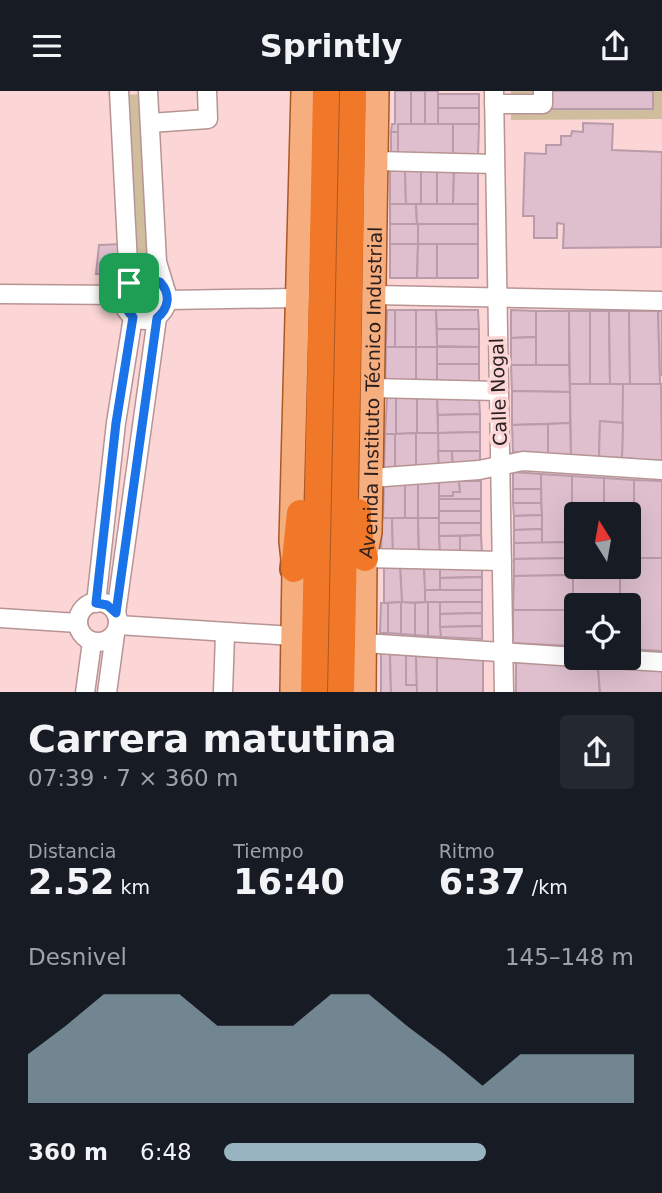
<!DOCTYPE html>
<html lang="es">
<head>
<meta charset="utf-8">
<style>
	:root { --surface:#171b24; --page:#242831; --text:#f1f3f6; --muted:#9ea1a6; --accent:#98b4c0 }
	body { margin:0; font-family:"DejaVu Sans",sans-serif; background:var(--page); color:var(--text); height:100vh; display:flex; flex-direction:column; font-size:26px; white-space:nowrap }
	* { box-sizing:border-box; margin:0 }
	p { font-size:23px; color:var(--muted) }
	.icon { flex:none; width:38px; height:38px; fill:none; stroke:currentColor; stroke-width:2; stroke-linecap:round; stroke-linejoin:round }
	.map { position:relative; height:601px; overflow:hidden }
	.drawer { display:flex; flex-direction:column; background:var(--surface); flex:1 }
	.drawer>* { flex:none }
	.needle { width:46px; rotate:349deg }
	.controls { position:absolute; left:564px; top:411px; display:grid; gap:14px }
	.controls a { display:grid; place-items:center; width:77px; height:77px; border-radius:7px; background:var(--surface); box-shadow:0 7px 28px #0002; font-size:35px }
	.pin { position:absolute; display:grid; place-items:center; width:60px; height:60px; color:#fff; margin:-30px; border-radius:14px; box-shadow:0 4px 10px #0006 }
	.round { display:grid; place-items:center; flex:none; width:74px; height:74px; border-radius:7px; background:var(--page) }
	.summary { display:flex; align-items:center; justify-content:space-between; height:119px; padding:0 28px }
	h1 { font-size:38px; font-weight:800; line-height:52px }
	.figures { display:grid; grid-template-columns:repeat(3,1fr); gap:10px; height:119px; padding:7px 28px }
	.figures div { display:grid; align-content:center }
	.figures b { font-size:35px; font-weight:800 }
	.figures small { font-size:19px; font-weight:400 }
	.figures p { font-size:19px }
	.chart { height:196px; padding:14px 28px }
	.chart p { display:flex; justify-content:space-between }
	.chart svg { width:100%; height:126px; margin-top:7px; fill:var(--accent); opacity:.7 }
	ul { padding:0 28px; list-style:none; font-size:23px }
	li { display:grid; grid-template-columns:112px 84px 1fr; align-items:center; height:52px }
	li i { height:18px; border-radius:9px; background:var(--accent) }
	header { display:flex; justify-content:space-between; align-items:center; height:91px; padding:0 28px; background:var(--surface); font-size:32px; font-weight:800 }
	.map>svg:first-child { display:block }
</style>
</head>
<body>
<header><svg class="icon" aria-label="menu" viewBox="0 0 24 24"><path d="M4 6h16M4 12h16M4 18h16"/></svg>Sprintly<svg class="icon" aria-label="share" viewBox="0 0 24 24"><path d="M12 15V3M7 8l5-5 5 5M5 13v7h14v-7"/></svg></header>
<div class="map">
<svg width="662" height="602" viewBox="0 0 662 602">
	<rect width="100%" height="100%" fill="#fcd6d6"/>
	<g fill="#d0bd9e">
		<path d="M511,0H662V28L511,29Z"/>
		<path d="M144,3L151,171L131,173L123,4Z"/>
	</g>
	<g fill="#dfbfce" stroke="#ba9baa" stroke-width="2">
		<path d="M395,0H411V33H398V41H391L392,33H395Z"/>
		<rect x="411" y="0" width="14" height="33"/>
		<rect x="425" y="0" width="13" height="33"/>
		<rect x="552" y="0" width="101" height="18"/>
		<rect x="438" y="3" width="41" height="14"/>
		<rect x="438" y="17" width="41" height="16"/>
		<path d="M583,32L613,33L612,59L662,61L661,156L563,157L564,133L557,132V147H534V125H523L525,62L546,63V54H561V45H571L572,40L583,41Z"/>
		<rect x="398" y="33" width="55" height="34"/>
		<path d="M453,33H479L478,66L453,67Z"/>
		<rect x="391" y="41" width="7" height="26"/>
		<path d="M390,80H405L406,113H390Z"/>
		<path d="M405,80H421V113H406Z"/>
		<rect x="421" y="80" width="16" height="33"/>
		<path d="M437,80H454L453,113H437Z"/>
		<path d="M454,80H478V113H453Z"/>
		<path d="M390,113H416L417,133H390Z"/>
		<path d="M416,113H478V133H417Z"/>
		<rect x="390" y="133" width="28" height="20"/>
		<rect x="418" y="133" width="60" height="20"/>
		<path d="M122,153V174L115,176L114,183H96L99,154Z"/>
		<path d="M390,153H418L417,187H390Z"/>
		<path d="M418,153H437V187H417Z"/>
		<rect x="437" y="153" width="41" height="34"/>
		<path d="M387,219H395V256H386Z"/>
		<rect x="395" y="219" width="21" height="37"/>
		<path d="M416,219H436L437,256H416Z"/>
		<path d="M436,219H478L479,238H437Z"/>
		<path d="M511,219L536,220V246L511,247Z"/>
		<rect x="536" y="220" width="33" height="54"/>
		<path d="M569,220H590V293H570Z"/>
		<path d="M590,220H609L610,293H590Z"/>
		<path d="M609,220H629L630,293H610Z"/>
		<path d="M629,220H658L660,293H630Z"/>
		<path d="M658,220H662V284H660Z"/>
		<path d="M437,238H479V256L437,255Z"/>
		<path d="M536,246V274H511V247Z"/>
		<path d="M386,256H416V293L385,295Z"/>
		<rect x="416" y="256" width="21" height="37"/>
		<rect x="437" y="256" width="42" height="17"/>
		<path d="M437,273H479V292L437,293Z"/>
		<path d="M511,274H569L570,301L512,300Z"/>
		<path d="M570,293H623V332L600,330L599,366L571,364Z"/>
		<path d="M623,293H661L662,370L622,367Z"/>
		<path d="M512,300L570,301V332L512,334Z"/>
		<path d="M396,306H417V342L396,343Z"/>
		<path d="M396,306V343H385L387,307Z"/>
		<path d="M417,306H437L438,342H417Z"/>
		<path d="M437,306H479L480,323L438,324Z"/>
		<path d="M480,323V341L438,342V324Z"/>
		<path d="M600,330L623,332L622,367L599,366Z"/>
		<path d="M570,332L571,364L548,363V333Z"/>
		<path d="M548,333V363L513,361L512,334Z"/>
		<path d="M480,341V360L438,361V342Z"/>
		<path d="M416,342H438L439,378H416Z"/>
		<path d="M416,342V378L395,379V343Z"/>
		<path d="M385,343H395V379H384Z"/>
		<path d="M438,360H452L453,378H439Z"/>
		<path d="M452,360H480V377L453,378Z"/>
		<path d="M513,381L541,383V398H513Z"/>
		<path d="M541,383L572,385V451L542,452Z"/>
		<path d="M572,385L604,387V424H576V467H572Z"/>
		<path d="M604,387L634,389V467H628V424H604Z"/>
		<path d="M634,389L662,390V467H634Z"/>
		<rect x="418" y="390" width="21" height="37"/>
		<path d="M418,390V427H405V391Z"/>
		<path d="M439,390H459L460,401H453V405H439Z"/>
		<path d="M459,390H481V408H439V405H453V401H460Z"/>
		<path d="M384,391H405V427H383Z"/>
		<rect x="513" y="398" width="28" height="14"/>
		<rect x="439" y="408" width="42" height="12"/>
		<path d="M513,412H541L542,424L514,425Z"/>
		<rect x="439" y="420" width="42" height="12"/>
		<path d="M542,424V438L514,439V425Z"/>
		<path d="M382,427H392L393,463L381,464Z"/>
		<path d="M392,427H418L419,463H393Z"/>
		<path d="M418,427H439L440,462L419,463Z"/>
		<path d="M439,432H481V444L439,445Z"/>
		<path d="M542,438V452H514V439Z"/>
		<path d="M481,444L482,462H460V445Z"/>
		<path d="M439,445H460V462H440Z"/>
		<path d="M572,451V467L514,468V452Z"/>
		<path d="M572,467L573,484L514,485V468Z"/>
		<path d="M573,467H576V476H620V514H576V555H572Z"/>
		<path d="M628,467H662V560L628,558V514H620V476H628Z"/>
		<path d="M482,474V486L440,487V475Z"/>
		<path d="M424,475L426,511L402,512L400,476Z"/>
		<path d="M424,475H440V499H425Z"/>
		<path d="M384,476H400L402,511L384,512Z"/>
		<path d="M573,484V519H513L514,485Z"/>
		<path d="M482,486V499H440V487Z"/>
		<rect x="425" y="499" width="57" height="12"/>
		<path d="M401,511L415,512V544L401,543Z"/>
		<path d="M401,511V543L388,542V512Z"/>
		<path d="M428,511H440L441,546L428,545Z"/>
		<path d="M428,511V545L415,544V512Z"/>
		<path d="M440,511H482V522L440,523Z"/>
		<path d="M381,512H388V542H380Z"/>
		<path d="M513,519H571L572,555L513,552Z"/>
		<path d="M482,522V535L440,536V523Z"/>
		<path d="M482,535V548L441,546L440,536Z"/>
		<path d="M381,563H390L391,602H381Z"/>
		<path d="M390,563L406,564V594H417V602H391Z"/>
		<path d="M406,564L416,565L417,594H406Z"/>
		<path d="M416,565L437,566V602H417Z"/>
		<path d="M437,566L483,569V602H437Z"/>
		<path d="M516,571L598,576L600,602H516Z"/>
		<path d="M598,576L662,579V602H600Z"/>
	</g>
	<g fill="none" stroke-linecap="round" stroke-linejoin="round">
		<defs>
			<g id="minor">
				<path d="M119,0L129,192"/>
				<path d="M148,0L157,171L164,194"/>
				<path d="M494,0L504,602"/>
				<path d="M494,13H543V0"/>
				<path d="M150,32L208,28L207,0"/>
				<path d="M377,70L495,73"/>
				<circle cx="145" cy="207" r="22"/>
				<path d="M0,203L123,204"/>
				<path d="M375,204L662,210"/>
				<path d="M168,209L295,207"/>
				<path d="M373,297L497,300"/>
				<path d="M371,387L479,379L523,370L662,379"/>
				<path d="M365,467L502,470"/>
				<circle cx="98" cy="531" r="20"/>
				<path d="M96,512L116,332L133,226"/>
				<path d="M116,522L157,227"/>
				<path d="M0,527L78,532"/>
				<path d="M118,534L293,545"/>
				<path d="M364,552L576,566"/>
				<path d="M596,567L662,571"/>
				<path d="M85,602L92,551"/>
				<path d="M107,602L115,543"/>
				<path d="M223,602L225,543"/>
			</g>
			<g id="major">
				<path d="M292,602L294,478L291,450L303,0"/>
				<path id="s1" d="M364,602L365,467L370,441L371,387L377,0"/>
			</g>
			<g id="highway">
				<path d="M358,421V440L365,467"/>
				<path d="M294,478L300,422"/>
				<path d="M314,602L326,0"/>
				<path d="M341,602L353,0"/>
			</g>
		</defs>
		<use href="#minor" stroke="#b79494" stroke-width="21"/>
		<use href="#major" stroke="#ac5824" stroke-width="26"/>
		<use href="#highway" stroke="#ac5824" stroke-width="30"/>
		<use href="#minor" stroke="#fff" stroke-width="18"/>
		<use href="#major" stroke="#f7ae7e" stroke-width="23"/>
		<use href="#highway" stroke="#f17828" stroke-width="26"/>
	</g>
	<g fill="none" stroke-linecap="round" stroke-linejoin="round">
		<defs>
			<path id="route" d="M142,186L160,191C171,203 169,217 157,227L116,522L107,514L96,512L116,332L133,226C118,212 122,191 142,186Z"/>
		</defs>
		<use href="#route" stroke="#fff" stroke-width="14"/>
		<use href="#route" stroke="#1a73e8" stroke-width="9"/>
	</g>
	<g text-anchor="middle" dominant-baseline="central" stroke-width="7" stroke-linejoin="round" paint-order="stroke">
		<g font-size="19" fill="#2b1e1e" stroke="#fcd6d6">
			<text stroke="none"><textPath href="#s1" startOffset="301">Avenida Instituto Técnico Industrial</textPath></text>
			<text transform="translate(498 301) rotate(-92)">Calle Nogal</text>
		</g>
	</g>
</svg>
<div class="controls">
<a><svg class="needle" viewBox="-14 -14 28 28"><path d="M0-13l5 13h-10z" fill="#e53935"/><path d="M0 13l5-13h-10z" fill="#9ea1a6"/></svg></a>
<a><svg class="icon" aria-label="locate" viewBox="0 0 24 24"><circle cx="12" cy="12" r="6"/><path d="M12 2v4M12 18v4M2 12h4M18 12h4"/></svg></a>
</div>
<div class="pin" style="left:129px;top:192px;background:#1e9e55"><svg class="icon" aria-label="arrive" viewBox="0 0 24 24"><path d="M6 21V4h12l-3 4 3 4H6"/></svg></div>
</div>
<section class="drawer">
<div class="summary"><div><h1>Carrera matutina</h1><p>07:39 · 7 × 360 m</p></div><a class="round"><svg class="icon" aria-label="share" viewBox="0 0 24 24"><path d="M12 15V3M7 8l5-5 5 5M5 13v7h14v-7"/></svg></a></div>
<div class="figures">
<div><p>Distancia</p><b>2.52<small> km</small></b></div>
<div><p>Tiempo</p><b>16:40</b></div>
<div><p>Ritmo</p><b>6:37<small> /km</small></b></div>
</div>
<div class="chart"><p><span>Desnivel</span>145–148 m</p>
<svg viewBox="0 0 160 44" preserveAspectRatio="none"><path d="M0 44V27L10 17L20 6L30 6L40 6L50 17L60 17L70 17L80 6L90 6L100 17L110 27L120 38L130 27L140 27L150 27L160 27V44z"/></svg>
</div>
<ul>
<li><b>360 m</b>6:48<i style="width:64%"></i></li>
</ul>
</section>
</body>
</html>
